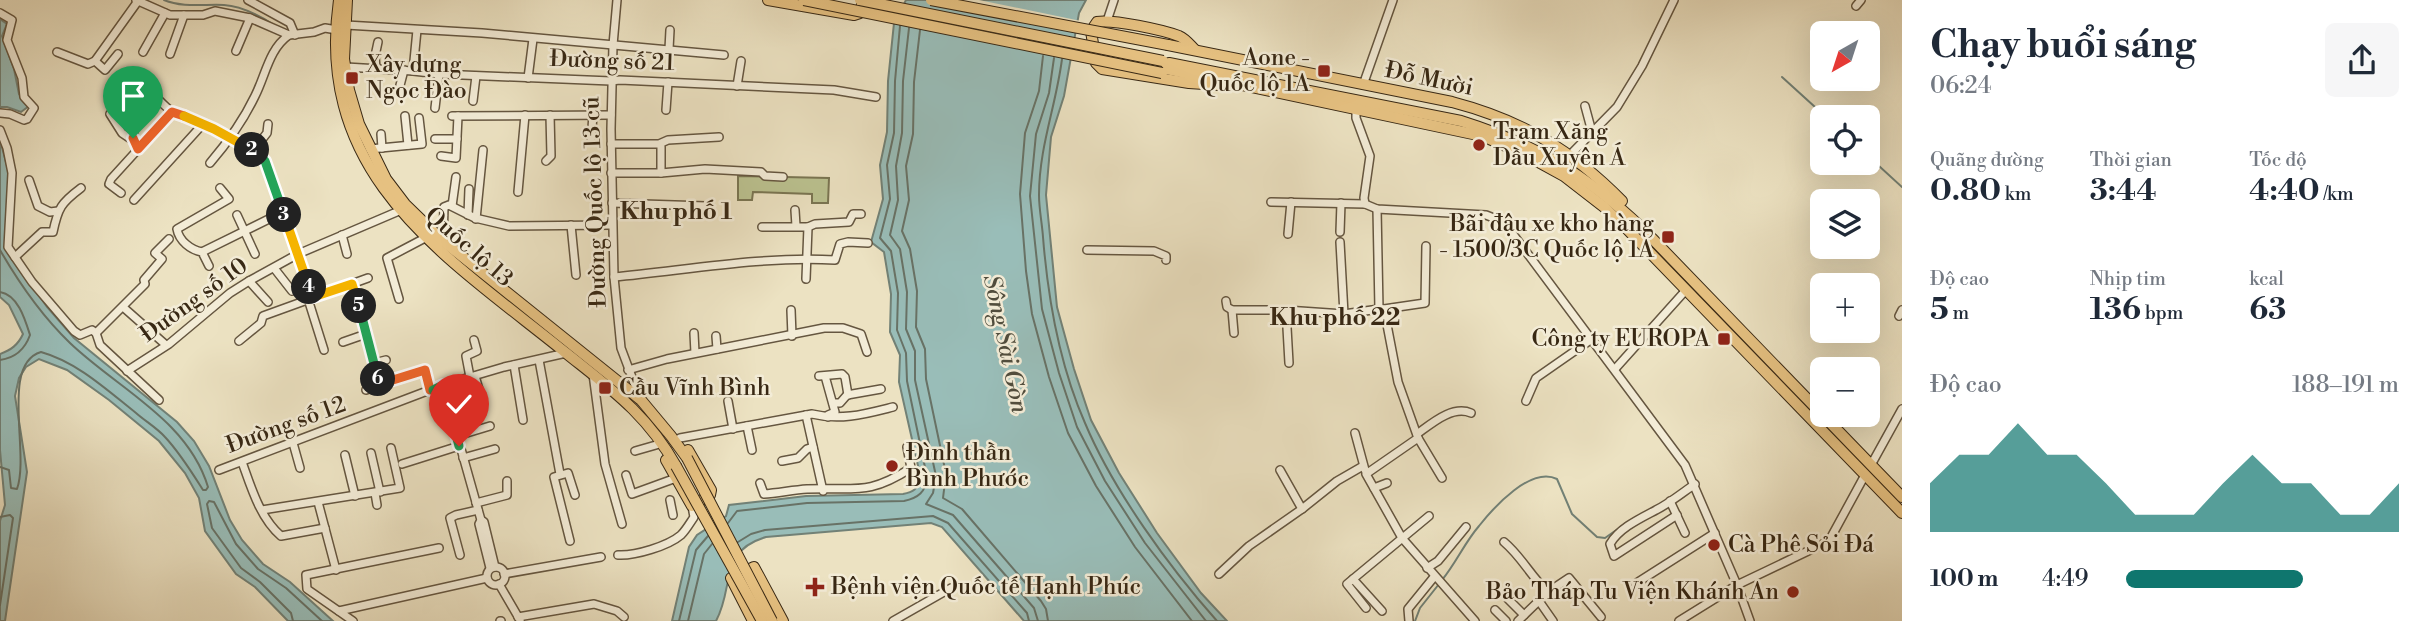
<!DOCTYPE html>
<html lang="vi">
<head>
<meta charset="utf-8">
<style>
	:root { --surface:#fff; --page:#f6f6f7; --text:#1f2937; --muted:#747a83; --accent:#0f766e }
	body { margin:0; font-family:"Libre Bodoni",serif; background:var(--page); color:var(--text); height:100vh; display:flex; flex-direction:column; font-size:26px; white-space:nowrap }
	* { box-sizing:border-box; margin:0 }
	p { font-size:23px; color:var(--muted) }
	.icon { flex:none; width:38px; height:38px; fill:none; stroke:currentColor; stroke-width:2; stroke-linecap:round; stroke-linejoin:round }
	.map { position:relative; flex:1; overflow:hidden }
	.side { display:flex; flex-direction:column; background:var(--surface); width:525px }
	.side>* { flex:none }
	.needle { width:46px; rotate:219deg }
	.tools { position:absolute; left:1810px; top:21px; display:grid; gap:14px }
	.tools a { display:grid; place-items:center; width:70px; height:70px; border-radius:10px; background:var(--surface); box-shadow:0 7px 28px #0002; font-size:35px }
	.pin { position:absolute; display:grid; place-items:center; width:60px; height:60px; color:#fff; margin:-72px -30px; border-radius:50% 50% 50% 0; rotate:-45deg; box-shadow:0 0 7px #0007 }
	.pin .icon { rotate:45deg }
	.km { position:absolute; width:35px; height:35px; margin:-18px; border-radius:50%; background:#222; color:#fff; font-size:19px; line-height:35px; text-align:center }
	.round { display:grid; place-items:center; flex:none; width:74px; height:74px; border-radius:10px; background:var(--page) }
	.head { display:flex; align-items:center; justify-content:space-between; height:119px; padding:0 28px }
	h1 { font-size:38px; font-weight:800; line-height:52px }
	.stats { display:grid; grid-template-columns:repeat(3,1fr); gap:10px; height:119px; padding:7px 28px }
	.stats div { display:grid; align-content:center }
	.stats b { font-size:30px; font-weight:800 }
	.stats small { font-size:19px; font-weight:400 }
	.stats p { font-size:19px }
	.chart { height:196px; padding:14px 28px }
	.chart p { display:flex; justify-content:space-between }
	.chart svg { width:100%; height:126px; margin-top:7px; fill:var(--accent); opacity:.7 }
	ul { padding:0 28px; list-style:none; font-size:23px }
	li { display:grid; grid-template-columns:112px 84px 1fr; align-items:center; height:52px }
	li i { height:18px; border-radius:9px; background:var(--accent) }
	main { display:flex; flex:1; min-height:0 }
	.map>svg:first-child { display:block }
</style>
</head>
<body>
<main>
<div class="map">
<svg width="1902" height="621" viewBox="0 0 1902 621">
	<rect width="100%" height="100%" fill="#ece2c2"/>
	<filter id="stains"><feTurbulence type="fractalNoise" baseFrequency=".00286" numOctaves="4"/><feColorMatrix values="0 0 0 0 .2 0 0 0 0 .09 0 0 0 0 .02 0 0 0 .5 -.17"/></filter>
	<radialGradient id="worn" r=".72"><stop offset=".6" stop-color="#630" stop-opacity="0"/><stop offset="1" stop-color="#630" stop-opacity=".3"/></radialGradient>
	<path fill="#bbc290" stroke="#7a7552" stroke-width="2" d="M738,176L829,178L828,203H812V194L753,192L752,200H738Z"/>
	<g fill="#99bdb8" stroke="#728176" stroke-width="2">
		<path d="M906,0H1086L1079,13L1064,96L1051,137L1046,195L1057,307L1074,369L1091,420L1119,473L1157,533L1201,593L1227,621H1024L942,527L931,523L766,537C718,551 735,586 716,621H672L689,547L697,535L726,516L729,505L806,496L903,494C914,492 917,489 921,479L899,382L900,355L890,332L891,294L884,252L871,242L883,199L880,165L887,132L888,81L894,23Z"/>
		<path d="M0,19L7,24L2,36L14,69L19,94L29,106L21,112L7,107H0Z"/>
		<path d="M0,140L9,173L5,239L6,247L15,261L47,307L74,338L177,422L194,441L209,466L230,520L242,540L263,564L290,582L333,621H288L255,587L236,574L205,531L199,498L185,473L159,441L109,400L67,370L39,359L26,367L19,378L15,396L27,472L5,621H0V521L5,505L0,450V354C11,350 18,345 23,334L9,305L0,297Z"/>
	</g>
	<path fill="#ece2c2" d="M939,0H979L1081,21L1079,29Z"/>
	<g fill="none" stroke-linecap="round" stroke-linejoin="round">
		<g stroke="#687266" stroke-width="2">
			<path d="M909,28L903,81L902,133L896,166L898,200L890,235L900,249L907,292L906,329L915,351V380L936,476L933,493L926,504L953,515L1034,608L1038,621"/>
			<path d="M920,30L914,82L913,134L906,166L909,200L902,231L910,249L917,291L916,327L925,349L926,379L946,474L943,498L962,509L1041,601L1046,609L1048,621"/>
			<path d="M1043,56L1039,91L1025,133L1020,194L1026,271L1032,314L1049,377L1068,433L1096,486L1135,547L1192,621"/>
			<path d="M1054,58L1049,93L1036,134L1030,196L1042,309L1059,373L1077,427L1105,481L1145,543L1206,621"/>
			<path d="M1062,59C1056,106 1039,147 1039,195C1039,209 1042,223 1043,237C1048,300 1059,364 1085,423C1113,490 1169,567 1217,621"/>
			<path d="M0,250C19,283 43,317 70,343C118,389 188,420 208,487L206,490H203C191,471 180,453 165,437C157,428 145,421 136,413C107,390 77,362 41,352C0,364 30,453 17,489L11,488L9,470L0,467"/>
			<path d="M0,292C18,295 25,319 30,335C25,349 15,358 0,360"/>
			<path d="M0,517L10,515L13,518L0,605"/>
			<path d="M728,523L737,511L807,503L904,501C918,498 926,492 927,477L907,381L906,353L897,330L898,293L891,251L880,238L890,199L887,165L894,133L895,81L900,26"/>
			<path d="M738,542L751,534L765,530L933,516L948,523L1027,613L1029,621"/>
			<path d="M293,621L291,613L260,582L241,568L212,528L207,504L209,501L214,502L236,544L258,569L286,588L322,621"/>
			<path d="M679,621L696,550L708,536"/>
			<path d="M688,621L704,554L712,544"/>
		</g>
		<g stroke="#728176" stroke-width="2">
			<path d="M164,0C183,8 204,4 224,5C241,6 260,16 274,25"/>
			<path d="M1782,77L1826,117"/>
			<path d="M1867,155L1902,187"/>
			<path d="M1630,521L1649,510"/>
			<path d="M1442,580C1456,563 1465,542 1479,526C1494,507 1531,466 1557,479L1572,514L1597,537L1605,538L1622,526"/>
			<path d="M1415,621L1420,608L1439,584"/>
		</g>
		<defs>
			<g id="minor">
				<path d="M136,0L170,15H203L215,11L250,18L289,35L314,32L325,28L337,30"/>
				<path d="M248,0L290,23L295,35"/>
				<path d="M617,0L613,45L611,129L614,277L621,348L639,396"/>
				<path d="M1856,6L1861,0"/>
				<path d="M0,13L12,20L7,40L22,78L24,97L34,108L27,119L24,120L10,114L0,113"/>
				<path d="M1107,21L1114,0"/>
				<path d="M346,25L482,33L724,55"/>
				<path d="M669,49L670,30"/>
				<path d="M236,51L250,18"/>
				<path d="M57,52L88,64L95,61L138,1"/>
				<path d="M143,52L165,13"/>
				<path d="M170,54L184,15"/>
				<path d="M95,61L105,70L118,54"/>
				<path d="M346,67L413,71L439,74L611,81L620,80L834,90L876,97"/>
				<path d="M376,69L375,56L378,42"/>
				<path d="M413,71L417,30"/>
				<path d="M138,77C147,86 163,107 173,112C203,127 240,136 265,161L312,297"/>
				<path d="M528,78L533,39"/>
				<path d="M1363,85L1393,0"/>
				<path d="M737,86L741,61"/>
				<path d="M398,93L404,70"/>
				<path d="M473,101L476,76"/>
				<path d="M1585,106L1592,132"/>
				<path d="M435,108L439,74"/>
				<path d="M1356,108V118L1370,156L1364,198L1365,204"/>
				<path d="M666,110L668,82"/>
				<path d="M110,114L122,133L134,141"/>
				<path d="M405,116L408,145"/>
				<path d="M452,116L611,115"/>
				<path d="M0,130L7,148L12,173L8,247L32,282L74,331L80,335L92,330L96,333L100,345L159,400"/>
				<path d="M381,134L382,148"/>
				<path d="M435,139H457"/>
				<path d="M591,141L593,115"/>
				<path d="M611,144H659L668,140L719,137"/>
				<path d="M661,147V173"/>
				<path d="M138,149L133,137L140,90"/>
				<path d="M370,149L422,144L419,118"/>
				<path d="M253,151L267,133L268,124"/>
				<path d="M1570,155L1617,107L1642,66L1674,0"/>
				<path d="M441,156L456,158L458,116"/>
				<path d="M546,161L551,156L550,115"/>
				<path d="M210,163C228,142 243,121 255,96C266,74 269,49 289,35"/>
				<path d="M611,173H661L705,169L761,172L765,176L783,177"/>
				<path d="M29,180L38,206L50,212L58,211"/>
				<path d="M518,192L525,115"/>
				<path d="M121,193L109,184L111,179L172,112"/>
				<path d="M134,200L203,124"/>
				<path d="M1271,202L1365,204L1377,209L1486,215L1504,222L1685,465L1737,585L1750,621"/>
				<path d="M612,203L706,206"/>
				<path d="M452,206L456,177"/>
				<path d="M1377,209L1379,309H1384L1398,382L1418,438L1366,474L1402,538L1475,621"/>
				<path d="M795,210L796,226"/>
				<path d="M237,215L255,254"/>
				<path d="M468,215L469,189"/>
				<path d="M476,219L483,150"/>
				<path d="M571,225L576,275"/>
				<path d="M762,227H808L815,224L849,222L853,214H861"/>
				<path d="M1340,232L1341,203"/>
				<path d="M1288,234L1291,202"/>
				<path d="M342,235L347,254"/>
				<path d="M443,241L444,207L449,205L475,218L509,226L612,225"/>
				<path d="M1340,242L1344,314"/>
				<path d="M1087,250L1154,251L1166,256V260"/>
				<path d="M202,252L283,212"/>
				<path d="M15,257L42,232H53C58,208 61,203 81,188"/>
				<path d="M209,266L202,252C191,250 179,241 177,229L229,199L220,188"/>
				<path d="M274,268L292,291"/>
				<path d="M614,277C688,270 761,256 835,260L840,244L848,242L868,243"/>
				<path d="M806,279L808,227"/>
				<path d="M249,281L268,302"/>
				<path d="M352,284L380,384"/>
				<path d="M308,299L324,350"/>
				<path d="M399,299L387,258L425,238"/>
				<path d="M1226,301L1227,307L1232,310"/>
				<path d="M123,307L166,345"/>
				<path d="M1384,309L1425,303L1426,246"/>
				<path d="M791,310L792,336"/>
				<path d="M1286,310L1289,363"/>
				<path d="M1899,316L1902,310"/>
				<path d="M96,333L145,284L144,280L162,259L155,253L169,239"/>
				<path d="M694,333L695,353"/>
				<path d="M1234,333L1232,310H1286L1344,314L1379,309"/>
				<path d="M716,336L717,349"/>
				<path d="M239,341L261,323L263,316L368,278"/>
				<path d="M343,342L366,334"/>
				<path d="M539,360L560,474"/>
				<path d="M374,363L386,360"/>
				<path d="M514,365L523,420"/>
				<path d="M1615,369L1686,290"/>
				<path d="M628,370L667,359L824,328H843L861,334L867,352"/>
				<path d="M127,371L169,344L230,293L249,281L298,254L399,211"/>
				<path d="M593,374L605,464L622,524"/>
				<path d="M475,376L480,393"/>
				<path d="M819,376L842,374L845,377L848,395"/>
				<path d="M825,376L835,412L828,415V417"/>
				<path d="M470,377L466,356L477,351L474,340"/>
				<path d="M443,385L481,520L479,524L490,568"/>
				<path d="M366,390L422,370H425L430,390"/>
				<path d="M728,401L733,429"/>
				<path d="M1526,401L1536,378L1592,339"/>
				<path d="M833,403H840L847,395L881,389"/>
				<path d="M806,415L823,491"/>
				<path d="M747,426L752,450"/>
				<path d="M1355,433L1365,470"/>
				<path d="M1417,434C1431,424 1452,405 1471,413"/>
				<path d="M457,436L490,426"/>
				<path d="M680,438L812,414C841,421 865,414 893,407"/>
				<path d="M1418,438L1442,478"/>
				<path d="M293,443L300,468"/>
				<path d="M635,451L656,445"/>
				<path d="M371,453L380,492"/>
				<path d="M345,455L355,496"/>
				<path d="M463,458L495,449"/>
				<path d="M782,461L798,458L807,449L813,447"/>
				<path d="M242,462C251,487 260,518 281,536L325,528"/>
				<path d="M402,464L459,446"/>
				<path d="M1871,465L1902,409"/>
				<path d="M219,470L443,385L504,367L566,353"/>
				<path d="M1280,470L1302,509L1337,481L1363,466"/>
				<path d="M626,475L632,494L676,478"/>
				<path d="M760,483L764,494C778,493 793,490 807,489C855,487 868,496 911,468L907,447"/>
				<path d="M1374,488L1387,483"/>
				<path d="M375,493L377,505"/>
				<path d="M670,500L673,515"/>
				<path d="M1670,501L1685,533"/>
				<path d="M318,502L336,570"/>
				<path d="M476,503L507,495V481"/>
				<path d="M262,510L400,488L391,448"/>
				<path d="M1677,515L1614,556L1610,544C1619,528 1641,518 1656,510C1670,503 1682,493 1695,484"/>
				<path d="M481,520L484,522L495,567"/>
				<path d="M570,541L554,477L568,473L575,495"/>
				<path d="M1504,542C1522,557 1531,577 1548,592L1518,621"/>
				<path d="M460,555L450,518L456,515L478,510"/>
				<path d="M618,555C635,556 668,546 681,535C686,530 690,523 694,517L692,506"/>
				<circle cx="496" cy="576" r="9"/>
				<path d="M1427,568L1438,561L1466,527"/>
				<path d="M504,574L601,557"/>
				<path d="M1219,574L1249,546L1302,509"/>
				<path d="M1353,579L1382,611"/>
				<path d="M499,584L520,620"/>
				<path d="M1635,584L1715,533"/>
				<path d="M1548,592L1569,578L1601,617"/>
				<path d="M1508,599L1524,615"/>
				<path d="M1539,601L1553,621"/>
				<path d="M1366,608L1347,584L1429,516"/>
				<path d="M1495,610L1506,621"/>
				<path d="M339,611L487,578"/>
				<path d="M518,617L594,604L617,611L624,617"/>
				<path d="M353,621L307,589L306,575L439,548"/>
				<path d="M500,621H501"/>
				<path d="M893,621L951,588"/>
				<path d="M1409,621L1408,609L1434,577"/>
				<path d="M1679,621L1737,585L1829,541L1865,475"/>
			</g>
			<g id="highway">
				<path d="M339,0C314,178 446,256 566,353C611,389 647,414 676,466"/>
				<path d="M347,0L344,59L349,90L359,124L386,179L405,204L443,241L641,400L671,436L687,458"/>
				<path d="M768,0L854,15L860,13L863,0"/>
				<path d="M1168,45L1452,102C1521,120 1572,150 1622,201"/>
				<path d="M1195,50C1190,45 1186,39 1179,36C1163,30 1113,19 1097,22L1091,31L1096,63L1102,69L1189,83L1219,85"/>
				<path d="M1169,63L1461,121C1537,145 1585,174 1643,229L1902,497"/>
				<path d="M1162,68L1482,136L1522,153L1564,176L1604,207L1628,230L1902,513"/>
				<path d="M666,460L692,506L710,495L711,490L688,450"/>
				<path d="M753,621L731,578L754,567L783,621"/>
			</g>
		</defs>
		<use href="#minor" stroke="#655640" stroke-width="10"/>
		<use href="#highway" stroke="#382814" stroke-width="12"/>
		<use href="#minor" stroke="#f3ecd7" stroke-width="7"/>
		<use href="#highway" stroke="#e6c181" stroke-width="10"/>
		<defs>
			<g id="highway-bridge">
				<path d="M804,0L1162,73"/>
				<path d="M860,0L1163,61"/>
				<path d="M931,0L1168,45"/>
				<path d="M687,458L772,621"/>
				<path d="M676,466L762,621"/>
			</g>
		</defs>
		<use href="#highway-bridge" stroke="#382814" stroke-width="12" stroke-linecap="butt"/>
		<use href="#highway-bridge" stroke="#e6c181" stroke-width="10"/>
	</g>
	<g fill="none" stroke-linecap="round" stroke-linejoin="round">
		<defs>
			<path id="split-1" d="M133,138L138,149L172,112L184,116"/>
			<path id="split-2" d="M184,116L214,129L252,150"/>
			<path id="split-3" d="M252,150L265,161L284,215"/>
			<path id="split-4" d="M284,215L309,287"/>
			<path id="split-5" d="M309,287L313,297L352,284L359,306"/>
			<path id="split-6" d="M359,306L378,379"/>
			<path id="split-7" d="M378,379L380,384L425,370L430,390H433"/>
			<path id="split-8" d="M433,390L443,385L459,446"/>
		</defs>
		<use href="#split-1" stroke="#fff" stroke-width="14"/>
		<use href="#split-2" stroke="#fff" stroke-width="14"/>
		<use href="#split-3" stroke="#fff" stroke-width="14"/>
		<use href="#split-4" stroke="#fff" stroke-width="14"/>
		<use href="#split-5" stroke="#fff" stroke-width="14"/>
		<use href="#split-6" stroke="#fff" stroke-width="14"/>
		<use href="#split-7" stroke="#fff" stroke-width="14"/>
		<use href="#split-8" stroke="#fff" stroke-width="14"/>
		<use href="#split-1" stroke="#f0652b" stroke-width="9"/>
		<use href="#split-2" stroke="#f5b400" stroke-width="9"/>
		<use href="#split-3" stroke="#22a559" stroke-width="9"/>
		<use href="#split-4" stroke="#f5b400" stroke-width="9"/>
		<use href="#split-5" stroke="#f5b400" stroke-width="9"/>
		<use href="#split-6" stroke="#22a559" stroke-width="9"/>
		<use href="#split-7" stroke="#f0652b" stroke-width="9"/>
		<use href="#split-8" stroke="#22a559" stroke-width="9"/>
	</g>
	<g fill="#8f2418" stroke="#f3ecd7" stroke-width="2.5">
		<rect x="1317" y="64" width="14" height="14" rx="3.5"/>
		<rect x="345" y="71" width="14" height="14" rx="3.5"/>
		<circle cx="1479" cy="145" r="7"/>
		<rect x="1661" y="230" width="14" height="14" rx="3.5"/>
		<rect x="1717" y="332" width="14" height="14" rx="3.5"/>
		<rect x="598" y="381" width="14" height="14" rx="3.5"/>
		<circle cx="892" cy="466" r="7"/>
		<circle cx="1714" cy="545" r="7"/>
		<path d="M811.5 576.5h7v7h7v7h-7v7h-7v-7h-7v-7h7z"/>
		<circle cx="1793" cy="592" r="7"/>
	</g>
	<g text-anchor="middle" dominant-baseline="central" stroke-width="5" stroke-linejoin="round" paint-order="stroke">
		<g font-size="23" fill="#382814" stroke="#f3ecd7" text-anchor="start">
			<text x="1310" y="58" text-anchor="end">Aone -<tspan x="1310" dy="26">Quốc lộ 1A</tspan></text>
			<text x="366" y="65">Xây dựng<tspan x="366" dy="26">Ngọc Đào</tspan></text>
			<text x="1493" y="132">Trạm Xăng<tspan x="1493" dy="26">Dầu Xuyên Á</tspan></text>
			<text x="1654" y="224" text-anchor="end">Bãi đậu xe kho hàng<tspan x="1654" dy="26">- 1500/3C Quốc lộ 1A</tspan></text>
			<text x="1710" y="339" text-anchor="end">Công ty EUROPA</text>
			<text x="619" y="388">Cầu Vĩnh Bình</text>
			<text x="906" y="453">Đình thần<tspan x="906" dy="26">Bình Phước</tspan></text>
			<text x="1728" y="545">Cà Phê Sỏi Đá</text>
			<text x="831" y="587">Bệnh viện Quốc tế Hạnh Phúc</text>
			<text x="1779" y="592" text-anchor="end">Bảo Tháp Tu Viện Khánh An</text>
		</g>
		<g font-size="23" fill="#382814" stroke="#f3ecd7">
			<text transform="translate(612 61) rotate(2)">Đường số 21</text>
			<text transform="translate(1429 79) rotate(12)">Đỗ Mười</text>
			<text transform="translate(595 202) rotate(-92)">Đường Quốc lộ 13 cũ</text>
			<text transform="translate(469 247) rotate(41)">Quốc lộ 13</text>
			<text transform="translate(194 300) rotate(-36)">Đường số 10</text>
			<text transform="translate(286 425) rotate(-20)">Đường số 12</text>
		</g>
		<g font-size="24" font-weight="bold" fill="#382814" stroke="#f3ecd7">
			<text x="676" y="212">Khu phố 1</text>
			<text x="1335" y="318">Khu phố 22</text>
		</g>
		<g font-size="24" font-style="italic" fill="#504d3d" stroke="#f3ecd7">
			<text transform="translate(1005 344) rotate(78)">Sông Sài Gòn</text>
		</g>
	</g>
	<rect width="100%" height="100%" filter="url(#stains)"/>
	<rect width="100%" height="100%" fill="url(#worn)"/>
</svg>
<div class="tools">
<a><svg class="needle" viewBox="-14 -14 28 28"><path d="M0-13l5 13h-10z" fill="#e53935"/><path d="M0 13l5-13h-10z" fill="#747a83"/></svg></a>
<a><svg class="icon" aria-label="locate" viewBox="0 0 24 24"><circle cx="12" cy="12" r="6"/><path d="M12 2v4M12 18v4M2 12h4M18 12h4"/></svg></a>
<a><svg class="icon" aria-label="layers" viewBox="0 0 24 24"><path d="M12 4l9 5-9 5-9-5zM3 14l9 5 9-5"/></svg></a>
<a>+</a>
<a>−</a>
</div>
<div class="pin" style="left:133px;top:138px;background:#1e9e55"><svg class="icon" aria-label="arrive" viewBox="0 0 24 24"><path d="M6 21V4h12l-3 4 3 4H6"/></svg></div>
<div class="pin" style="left:459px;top:446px;background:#d93025"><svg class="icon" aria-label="check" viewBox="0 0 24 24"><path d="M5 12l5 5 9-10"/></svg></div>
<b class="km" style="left:252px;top:150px">2</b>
<b class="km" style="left:284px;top:215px">3</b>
<b class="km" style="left:309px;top:287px">4</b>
<b class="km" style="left:359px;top:306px">5</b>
<b class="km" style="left:378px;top:379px">6</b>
</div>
<section class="side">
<div class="head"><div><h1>Chạy buổi sáng</h1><p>06:24</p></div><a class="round"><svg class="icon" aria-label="share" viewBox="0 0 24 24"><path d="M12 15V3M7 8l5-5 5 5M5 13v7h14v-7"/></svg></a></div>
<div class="stats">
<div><p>Quãng đường</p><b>0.80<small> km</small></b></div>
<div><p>Thời gian</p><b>3:44</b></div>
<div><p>Tốc độ</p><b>4:40<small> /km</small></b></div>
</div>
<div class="stats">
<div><p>Độ cao</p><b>5<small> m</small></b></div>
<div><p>Nhịp tim</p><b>136<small> bpm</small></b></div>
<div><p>kcal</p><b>63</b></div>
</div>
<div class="chart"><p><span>Độ cao</span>188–191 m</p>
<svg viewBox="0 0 160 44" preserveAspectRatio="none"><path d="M0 44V27L10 17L20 17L30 6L40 17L50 17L60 27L70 38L80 38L90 38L100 27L110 17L120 27L130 27L140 38L150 38L160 27V44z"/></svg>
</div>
<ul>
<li><b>100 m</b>4:49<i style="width:65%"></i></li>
</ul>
</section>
</main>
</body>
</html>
